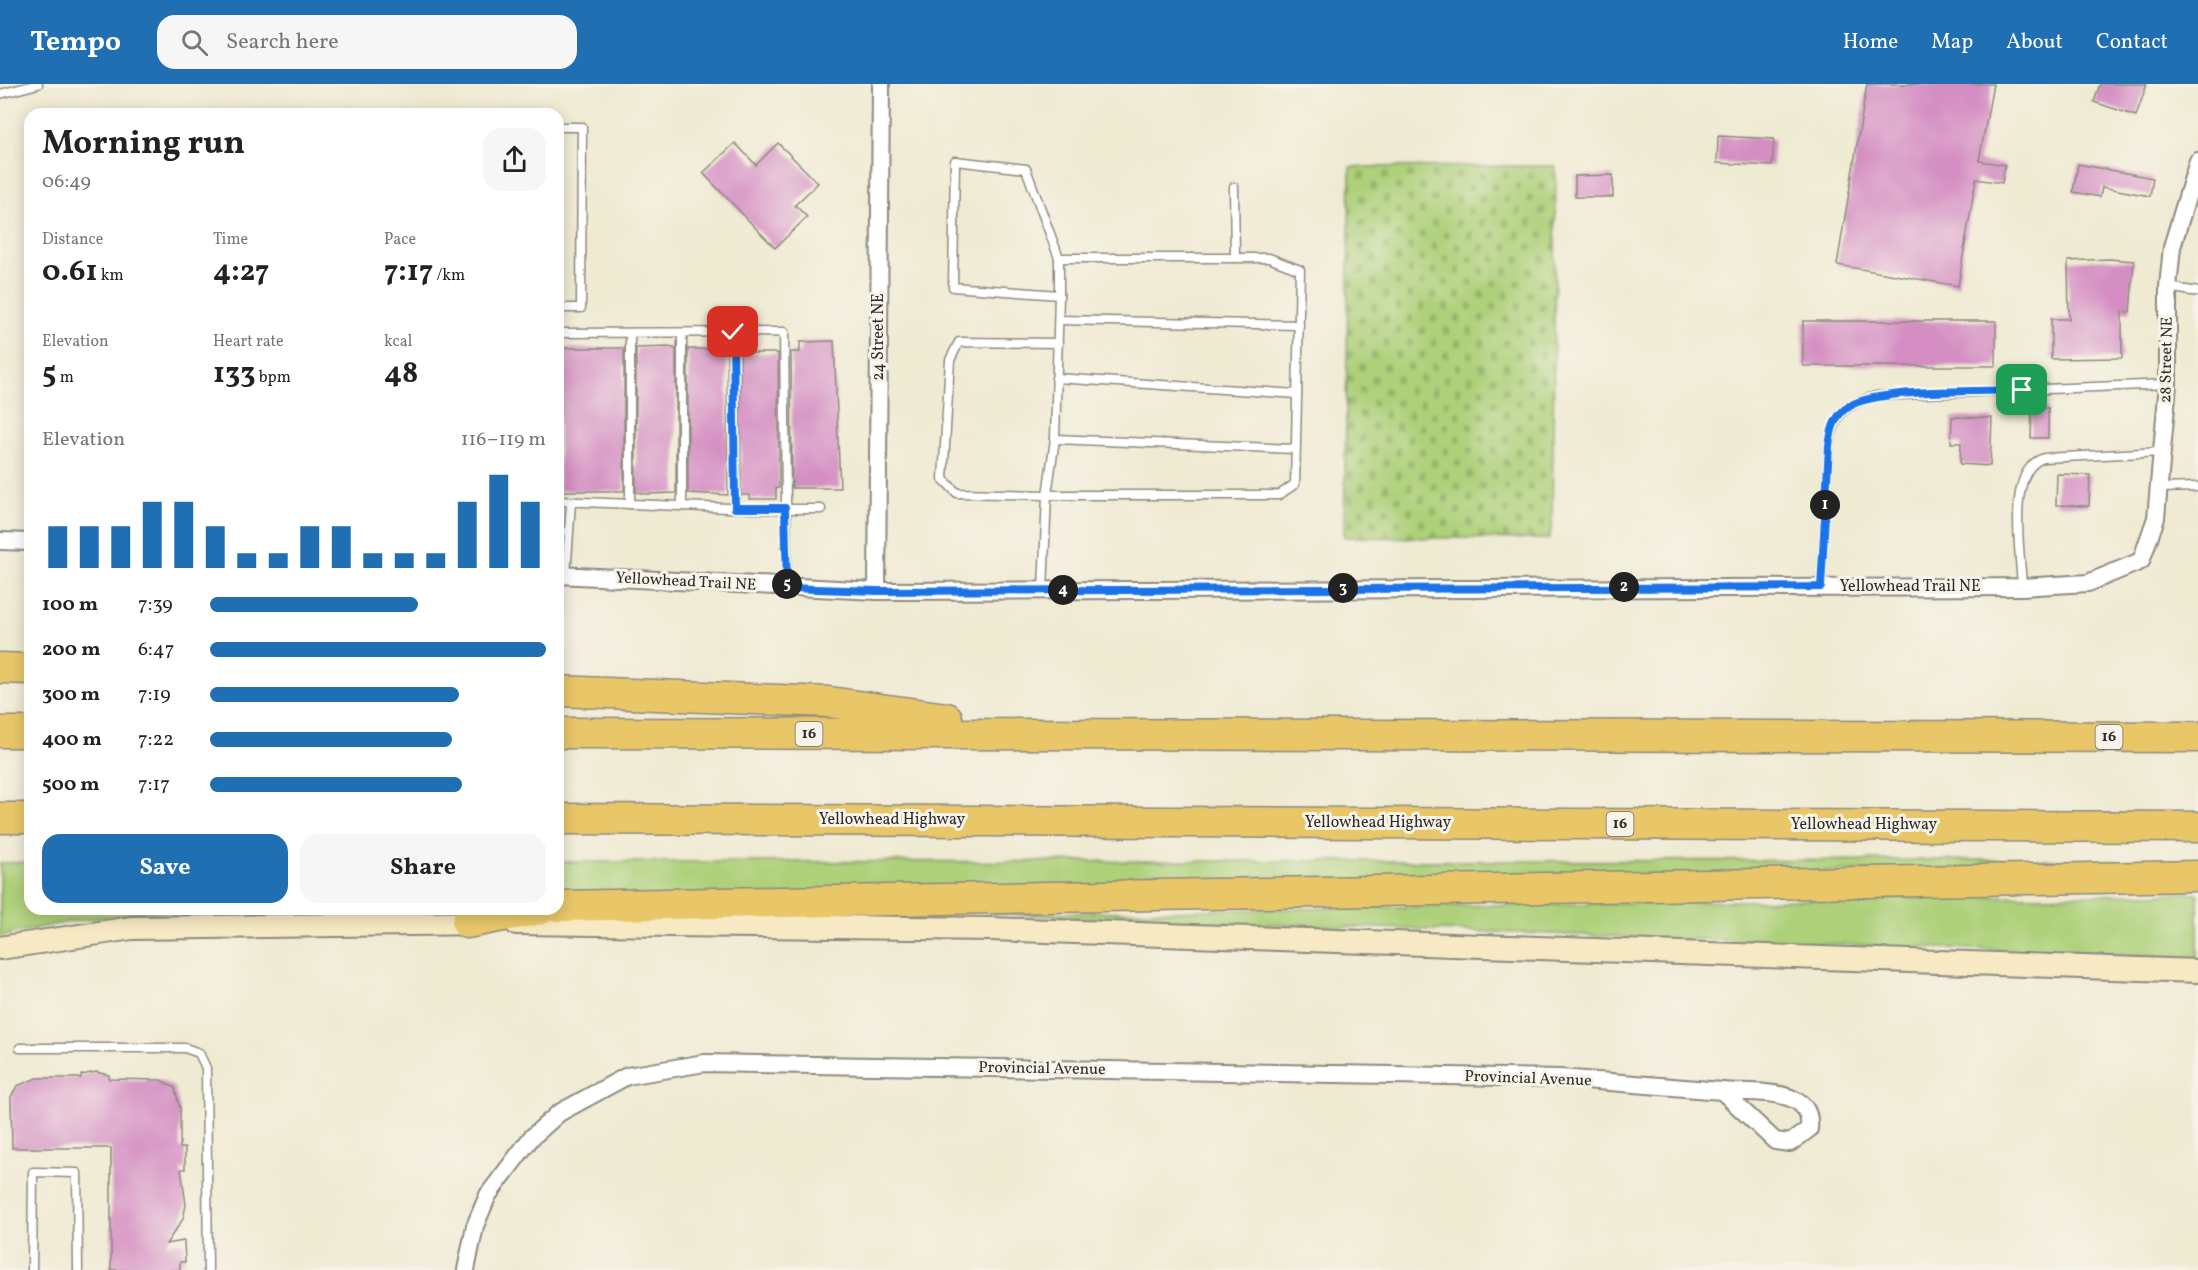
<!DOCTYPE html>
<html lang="en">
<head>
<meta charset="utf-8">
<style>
	:root { --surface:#fff; --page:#f6f6f6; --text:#222; --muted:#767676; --accent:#1f6fb2 }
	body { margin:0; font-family:Vollkorn,serif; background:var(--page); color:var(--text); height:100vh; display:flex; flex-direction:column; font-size:22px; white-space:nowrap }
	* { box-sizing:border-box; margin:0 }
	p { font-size:20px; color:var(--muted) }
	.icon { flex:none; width:33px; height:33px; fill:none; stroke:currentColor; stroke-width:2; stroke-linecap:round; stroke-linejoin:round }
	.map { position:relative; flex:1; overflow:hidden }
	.panel { position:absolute; left:24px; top:24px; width:540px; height:807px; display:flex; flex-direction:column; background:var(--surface); border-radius:18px; box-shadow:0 3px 15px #0003 }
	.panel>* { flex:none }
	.pin { position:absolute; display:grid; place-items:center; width:51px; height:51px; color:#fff; margin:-26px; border-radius:12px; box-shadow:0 3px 9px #0006 }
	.km { position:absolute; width:30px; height:30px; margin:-15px; border-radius:50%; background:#222; color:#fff; font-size:16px; line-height:30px; text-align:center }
	.round { display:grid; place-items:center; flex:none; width:63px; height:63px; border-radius:18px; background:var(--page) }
	.head { display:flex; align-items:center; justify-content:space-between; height:102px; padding:0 18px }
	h1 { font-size:33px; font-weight:700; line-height:45px }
	.figures { display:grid; grid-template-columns:repeat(3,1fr); gap:9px; height:102px; padding:6px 18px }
	.figures div { display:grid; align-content:center }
	.figures b { font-size:30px; font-weight:700 }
	.figures small { font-size:16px; font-weight:400 }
	.figures p { font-size:16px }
	.chart { height:168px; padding:12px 18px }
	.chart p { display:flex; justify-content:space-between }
	.chart svg { width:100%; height:108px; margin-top:6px; stroke:var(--accent); stroke-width:6 }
	.action { display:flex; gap:12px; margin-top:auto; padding:12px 18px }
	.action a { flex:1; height:69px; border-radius:18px; background:var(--accent); color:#fff; font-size:24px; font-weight:700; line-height:69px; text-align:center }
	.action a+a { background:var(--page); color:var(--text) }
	ul { padding:0 18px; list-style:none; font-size:20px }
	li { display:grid; grid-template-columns:96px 72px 1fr; align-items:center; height:45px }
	li i { height:15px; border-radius:8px; background:var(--accent) }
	header { display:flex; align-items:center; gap:36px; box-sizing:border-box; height:84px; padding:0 30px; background:var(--accent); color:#fff }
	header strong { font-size:28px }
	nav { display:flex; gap:33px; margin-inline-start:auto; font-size:21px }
	.search { width:420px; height:54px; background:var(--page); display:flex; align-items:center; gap:15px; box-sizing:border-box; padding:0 21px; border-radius:18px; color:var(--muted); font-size:22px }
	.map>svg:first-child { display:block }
</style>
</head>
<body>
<header>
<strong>Tempo</strong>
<div class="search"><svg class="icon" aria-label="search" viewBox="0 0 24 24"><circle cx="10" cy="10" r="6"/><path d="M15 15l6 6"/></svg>Search here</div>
<nav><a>Home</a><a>Map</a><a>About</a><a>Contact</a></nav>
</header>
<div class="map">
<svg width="2198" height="1186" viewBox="0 0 2198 1186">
	<defs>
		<pattern id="cemetery-stones" width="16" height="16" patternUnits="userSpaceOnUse" patternTransform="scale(1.5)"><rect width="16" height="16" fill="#add079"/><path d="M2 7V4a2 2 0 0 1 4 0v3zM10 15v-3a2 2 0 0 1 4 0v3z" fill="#95b369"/></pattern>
	</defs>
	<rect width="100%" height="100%" fill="#f7f3e8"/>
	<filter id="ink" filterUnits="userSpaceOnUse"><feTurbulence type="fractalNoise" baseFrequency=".0167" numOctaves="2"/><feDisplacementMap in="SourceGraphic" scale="12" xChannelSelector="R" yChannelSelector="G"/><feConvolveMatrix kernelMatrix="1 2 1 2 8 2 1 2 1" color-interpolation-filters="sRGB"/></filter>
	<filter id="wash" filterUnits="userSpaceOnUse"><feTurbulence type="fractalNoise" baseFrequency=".008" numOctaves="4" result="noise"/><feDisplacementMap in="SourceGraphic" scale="24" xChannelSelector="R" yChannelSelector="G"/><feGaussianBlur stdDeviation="1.35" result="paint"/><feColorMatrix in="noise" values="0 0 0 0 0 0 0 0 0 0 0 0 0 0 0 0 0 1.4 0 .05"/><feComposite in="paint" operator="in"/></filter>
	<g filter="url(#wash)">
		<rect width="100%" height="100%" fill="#efead2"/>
		<g fill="#add079" stroke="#6c7e52" stroke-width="1.5">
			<path d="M2116,776V781L558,818V778Z"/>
			<path d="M30,778V825H460C308,833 149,811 0,853V779Z"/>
			<path d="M2198,809V873L987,830Z"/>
		</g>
		<path fill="url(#cemetery-stones)" stroke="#6c7e52" stroke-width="1.5" d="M1556,82L1552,442L1549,455L1344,453L1350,83Z"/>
		<g id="blocks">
			<g fill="#d48ec3">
				<path d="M1867,0H1993L1979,77L2005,81L2002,99L1976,95L1958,202L1837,181Z"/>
				<path d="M2100,0H2147L2136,32L2094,18Z"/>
				<path d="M1718,52L1774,55L1772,82L1717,79Z"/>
				<path d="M735,59L756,81L778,59L818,99L795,121L807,133L775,164L703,89Z"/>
				<path d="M2078,80L2153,94L2150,112L2102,103L2100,113L2073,108Z"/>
				<path d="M1613,91V113H1575V92Z"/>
				<path d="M2109,175L2134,177L2130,228L2122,227V274L2051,275V235H2069L2068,177Z"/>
				<rect x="1803" y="237" width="193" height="45"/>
				<path d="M834,257L840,404H792L791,268H800V258Z"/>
				<path d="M670,263L676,265V409L645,410L636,408V264Z"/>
				<rect x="559" y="264" width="65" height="143"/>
				<path d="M688,265H722V269H727L728,411L688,409Z"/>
				<path d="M740,269H778L779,404H776V415H750V411H741Z"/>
				<path d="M2032,324H2048V354H2031Z"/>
				<path d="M1952,333L1992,334L1990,382L1960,380L1961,359H1951Z"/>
				<path d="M2057,390L2090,391L2089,422L2056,421Z"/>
				<path d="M96,988L109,991V995L161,996L175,1004L180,1025V1064H185V1085H181L186,1121L183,1135L166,1160L184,1157L185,1178H180V1186H111V1064H12L11,1013L17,1002L37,994H81V991Z"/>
			</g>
		</g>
	</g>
	<g filter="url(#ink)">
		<use href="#blocks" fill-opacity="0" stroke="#8d8a7e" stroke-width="1.5"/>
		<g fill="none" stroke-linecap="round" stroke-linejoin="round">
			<defs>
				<g id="service">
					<path d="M0,10L38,0"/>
					<path d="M558,43H582L581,224H558"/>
					<path d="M1234,103L1235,174"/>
					<path d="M1059,174V211"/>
					<path d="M2168,203L2198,208"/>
					<path d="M1059,236L1299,241"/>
					<path d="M733,248L735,424"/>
					<path d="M558,249L784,248L787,503"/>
					<path d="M630,249V420"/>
					<path d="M1056,294L1297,310"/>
					<path d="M1055,355L1295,365"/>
					<path d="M2159,404L2198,403"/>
					<path d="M558,417L753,425H821"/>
					<path d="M682,422V249"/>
					<path d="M566,491L571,418"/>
					<path d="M1821,503L1829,362C1835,329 1844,321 1876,312L2168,300"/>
					<path d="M2022,503C2021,470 2005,385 2044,374L2162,368"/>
					<path d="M1043,506L1047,411H1279L1295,400L1300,186L1269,174H1059L1026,85L955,77L953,203L1059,211L1055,355L1047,411L957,409L943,395L950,276L959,258L1058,259"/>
					<path d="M20,964H185L199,969L206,984L208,1186"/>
					<path d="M32,1186L33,1088L77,1089L78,1186"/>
				</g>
				<g id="minor">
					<path d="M0,457L30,458"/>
					<path d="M558,491L877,507L2022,503L2088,499L2141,477L2156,434L2168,300V203L2172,163L2198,77"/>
					<path d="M877,507L881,0"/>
					<path d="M1722,1007C1752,1010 1814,1001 1809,1045L1790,1059L1775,1057Z"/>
					<path d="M466,1186L475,1142L488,1111L531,1054L559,1029L627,992L705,979L1560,994L1722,1007"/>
				</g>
				<g id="secondary">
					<path d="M516,839L991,845L2198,887"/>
					<path d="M0,864L132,844L483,839"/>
				</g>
				<g id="motorway">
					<path d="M0,584L30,585"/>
					<path d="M558,607L829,618L947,634"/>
					<path d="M0,648H30"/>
					<path d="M558,649L2198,653"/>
					<path d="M0,734H30"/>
					<path d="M558,735L2198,743"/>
					<path d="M558,822L2198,792"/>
					<path d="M467,839L541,825"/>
				</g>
			</defs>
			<use href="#service" stroke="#8d8a7e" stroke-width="11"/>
			<use href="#minor" stroke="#8d8a7e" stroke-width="20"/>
			<use href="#secondary" stroke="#8d8a7e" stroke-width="26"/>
			<use href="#motorway" stroke="#8d8a7e" stroke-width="33"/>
			<use href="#service" stroke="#fff" stroke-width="8"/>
			<use href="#minor" stroke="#fff" stroke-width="16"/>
			<use href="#secondary" stroke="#f6e9c3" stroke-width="22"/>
			<use href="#motorway" stroke="#e9c769" stroke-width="30"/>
		</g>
	</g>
	<g fill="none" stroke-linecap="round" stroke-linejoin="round" filter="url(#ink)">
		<defs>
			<path id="route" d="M733,248L735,424H785L787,504L877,507L1821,503L1829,362C1831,348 1833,335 1845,325C1870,303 1985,308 2022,306"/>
		</defs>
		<use href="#route" stroke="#fff" stroke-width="12"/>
		<use href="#route" stroke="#1a73e8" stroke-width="8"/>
	</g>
	<g text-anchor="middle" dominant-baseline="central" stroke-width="6" stroke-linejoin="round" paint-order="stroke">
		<g fill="#f7f3e8" stroke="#686764" stroke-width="1.5">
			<rect x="795.5" y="638" width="27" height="24" rx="4.5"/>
			<rect x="2095.5" y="641" width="27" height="24" rx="4.5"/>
			<rect x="1606.5" y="728" width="27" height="24" rx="4.5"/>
		</g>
		<g font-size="15" font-weight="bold" fill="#2b2b2b">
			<text x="809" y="650">16</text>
			<text x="2109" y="653">16</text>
			<text x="1620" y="740">16</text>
		</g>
		<g font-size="16" fill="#2b2b2b" stroke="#f7f3e8">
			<text transform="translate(879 253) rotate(-90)">24 Street NE</text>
			<text transform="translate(2167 276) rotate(-89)">28 Street NE</text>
			<text transform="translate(686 498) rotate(3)">Yellowhead Trail NE</text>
			<text x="1910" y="503">Yellowhead Trail NE</text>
			<text x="892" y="736">Yellowhead Highway</text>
			<text x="1378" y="739">Yellowhead Highway</text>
			<text x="1864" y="741">Yellowhead Highway</text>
			<text transform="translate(1042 985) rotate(1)">Provincial Avenue</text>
			<text transform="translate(1528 995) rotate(2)">Provincial Avenue</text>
		</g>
	</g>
</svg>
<div class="pin" style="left:2022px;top:306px;background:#1e9e55"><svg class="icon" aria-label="arrive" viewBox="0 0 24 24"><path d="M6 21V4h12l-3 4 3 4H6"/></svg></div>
<div class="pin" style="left:733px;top:248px;background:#d93025"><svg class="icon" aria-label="check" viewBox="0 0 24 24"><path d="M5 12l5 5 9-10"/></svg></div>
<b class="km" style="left:1825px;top:421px">1</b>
<b class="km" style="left:1624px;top:503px">2</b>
<b class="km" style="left:1343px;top:504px">3</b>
<b class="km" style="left:1063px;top:506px">4</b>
<b class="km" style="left:787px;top:500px">5</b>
<section class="panel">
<div class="head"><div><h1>Morning run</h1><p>06:49</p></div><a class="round"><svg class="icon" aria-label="share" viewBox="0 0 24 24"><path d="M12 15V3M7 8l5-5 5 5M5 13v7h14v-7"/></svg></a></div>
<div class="figures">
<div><p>Distance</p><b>0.61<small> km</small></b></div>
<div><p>Time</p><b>4:27</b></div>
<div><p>Pace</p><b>7:17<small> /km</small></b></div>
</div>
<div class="figures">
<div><p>Elevation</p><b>5<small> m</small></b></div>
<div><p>Heart rate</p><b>133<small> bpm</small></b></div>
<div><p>kcal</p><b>48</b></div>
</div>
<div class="chart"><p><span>Elevation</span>116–119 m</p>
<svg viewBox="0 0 160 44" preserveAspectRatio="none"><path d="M5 44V27M15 44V27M25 44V27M35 44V17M45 44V17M55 44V27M65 44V38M75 44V38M85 44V27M95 44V27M105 44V38M115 44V38M125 44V38M135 44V17M145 44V6M155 44V17"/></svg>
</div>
<ul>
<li><b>100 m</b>7:39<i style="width:62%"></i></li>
<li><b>200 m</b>6:47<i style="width:100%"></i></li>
<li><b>300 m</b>7:19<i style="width:74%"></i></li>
<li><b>400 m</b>7:22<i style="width:72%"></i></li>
<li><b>500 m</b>7:17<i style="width:75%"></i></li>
</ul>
<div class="action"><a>Save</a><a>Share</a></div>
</section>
</div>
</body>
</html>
